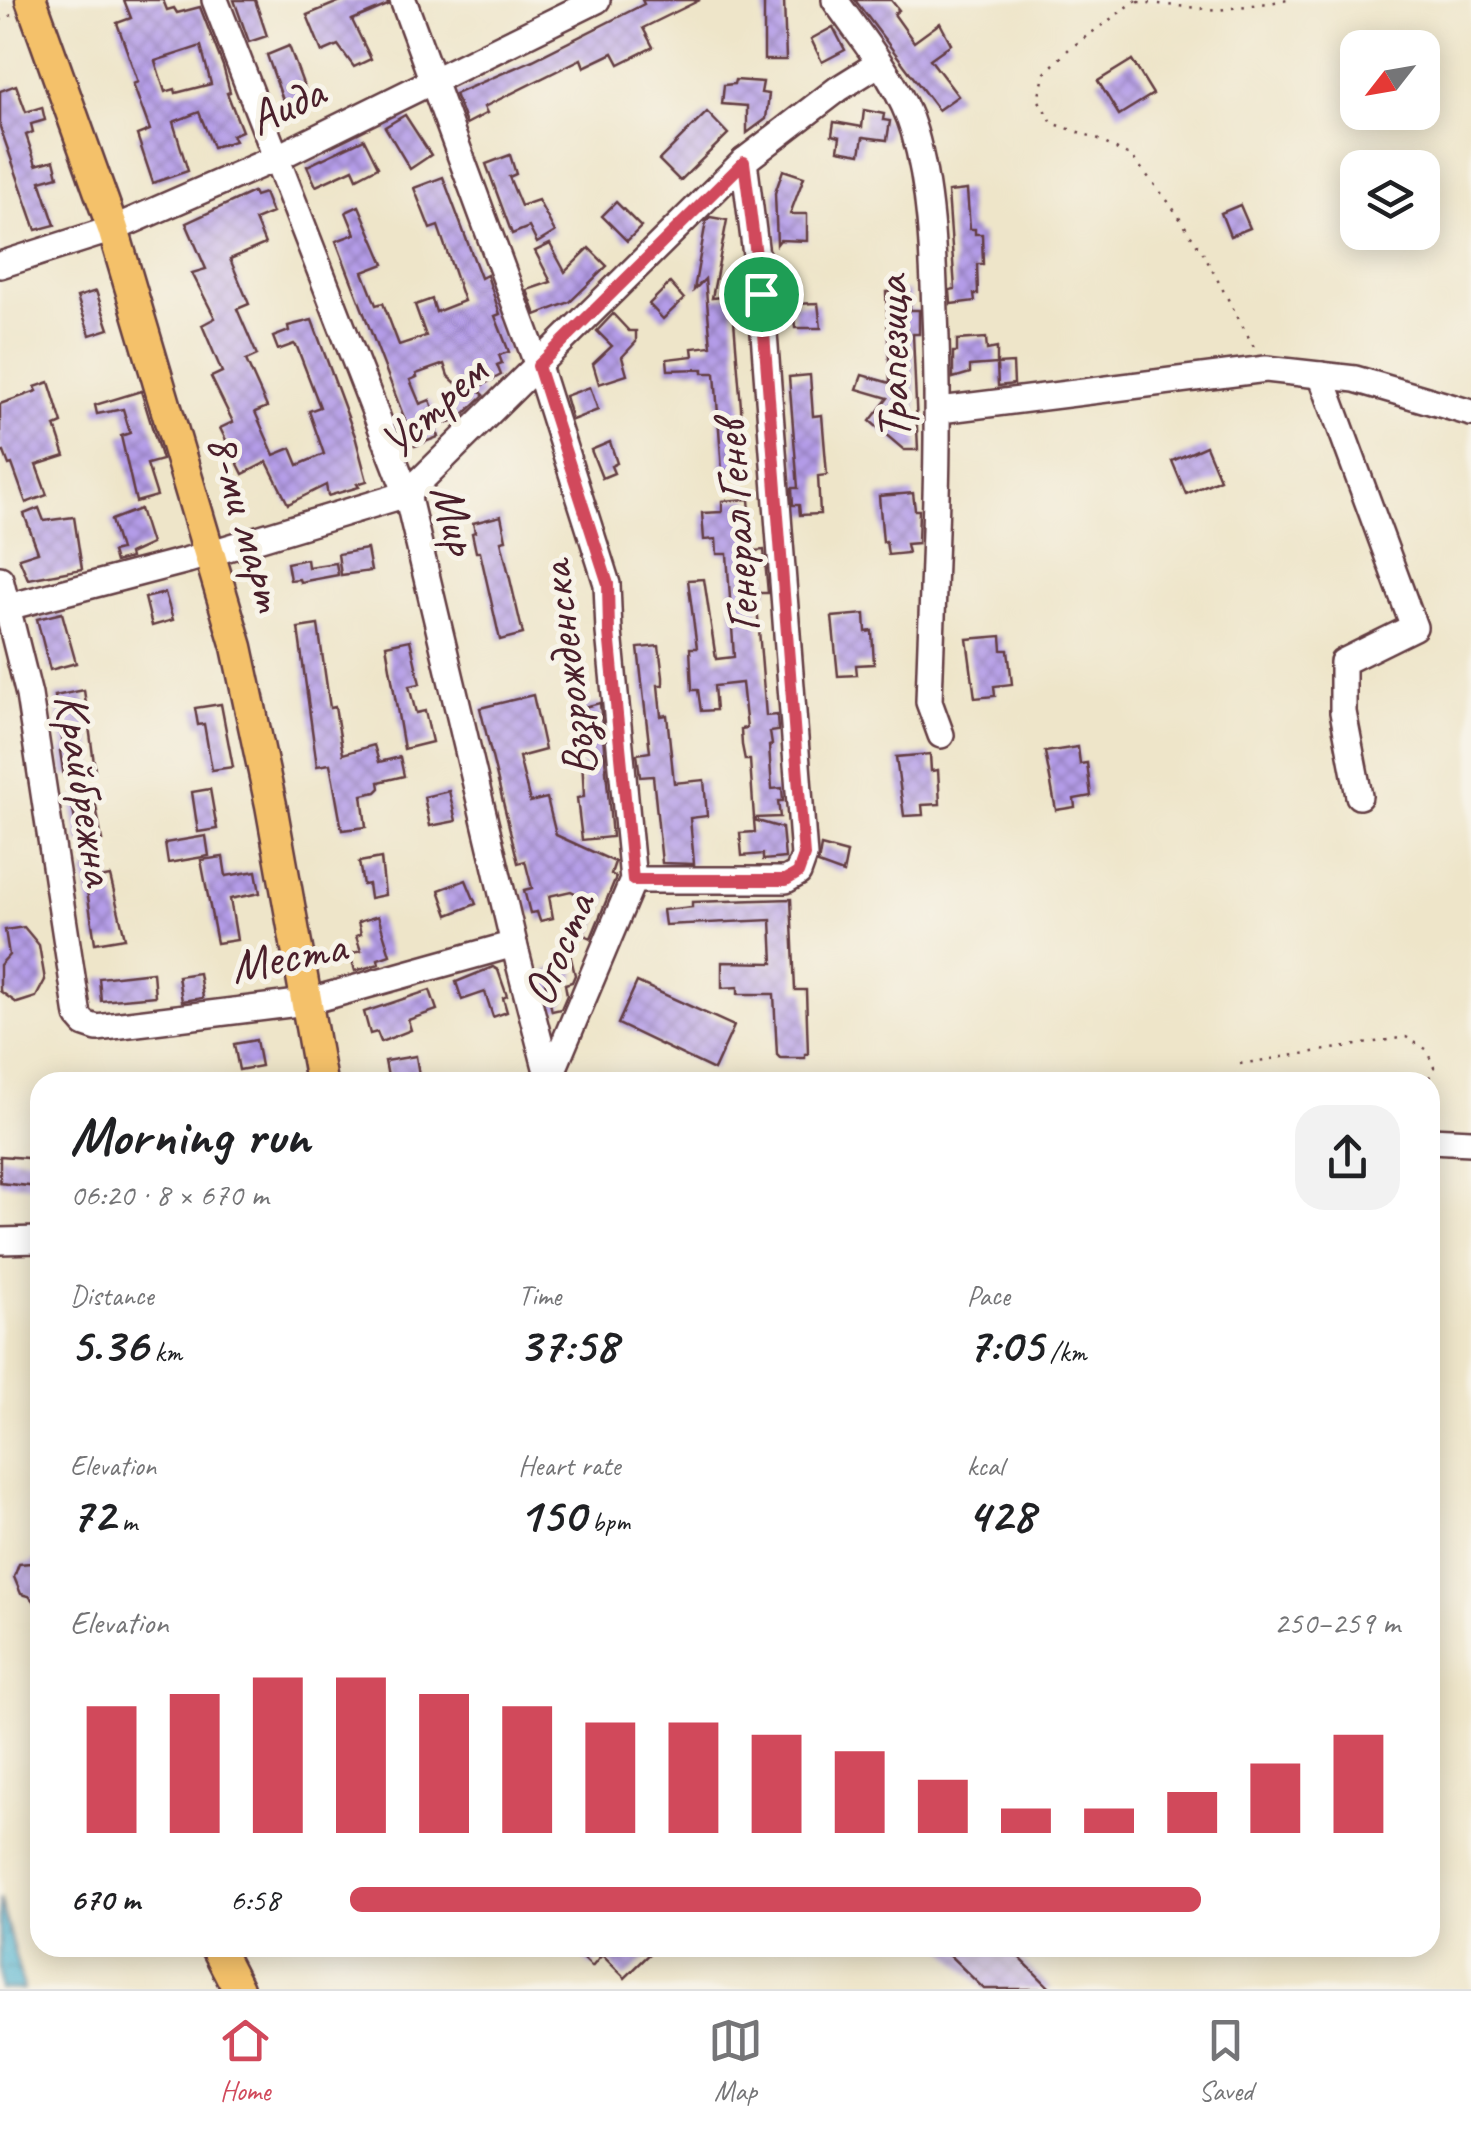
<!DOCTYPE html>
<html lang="en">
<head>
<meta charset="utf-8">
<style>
	:root { --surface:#fff; --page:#f2f2f2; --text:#202124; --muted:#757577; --line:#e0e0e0; --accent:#d1495b }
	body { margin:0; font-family:Caveat,sans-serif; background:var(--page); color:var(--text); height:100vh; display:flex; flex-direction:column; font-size:38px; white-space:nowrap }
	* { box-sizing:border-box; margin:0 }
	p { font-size:32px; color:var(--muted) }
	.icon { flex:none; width:55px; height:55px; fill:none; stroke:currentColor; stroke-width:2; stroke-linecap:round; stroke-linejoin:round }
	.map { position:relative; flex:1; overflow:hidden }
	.sheet { position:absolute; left:30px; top:1072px; width:1410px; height:885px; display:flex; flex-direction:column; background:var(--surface); border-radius:30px; box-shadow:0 5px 25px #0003 }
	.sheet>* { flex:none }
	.needle { width:65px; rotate:239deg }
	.buttons { position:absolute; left:1340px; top:30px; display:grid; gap:20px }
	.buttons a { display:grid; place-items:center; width:100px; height:100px; border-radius:20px; background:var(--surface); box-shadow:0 5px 25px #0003; font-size:50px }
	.pin { position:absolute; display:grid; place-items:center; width:85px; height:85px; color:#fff; margin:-42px; border:5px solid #fff; border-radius:50%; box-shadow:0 2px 10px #0007 }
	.round { display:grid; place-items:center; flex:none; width:105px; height:105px; border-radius:30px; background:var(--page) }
	.overview { display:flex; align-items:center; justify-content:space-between; height:170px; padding:0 40px }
	h1 { font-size:55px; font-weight:800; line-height:75px }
	.stats { display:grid; grid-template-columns:repeat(3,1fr); gap:15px; height:170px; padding:10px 40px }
	.stats div { display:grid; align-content:center }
	.stats b { font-size:50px; font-weight:800 }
	.stats small { font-size:28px; font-weight:400 }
	.stats p { font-size:28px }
	.chart { height:280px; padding:20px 40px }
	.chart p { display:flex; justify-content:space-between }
	.chart svg { width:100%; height:180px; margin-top:10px; stroke:var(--accent); stroke-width:6 }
	ul { padding:0 40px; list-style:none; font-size:32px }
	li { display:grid; grid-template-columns:160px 120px 1fr; align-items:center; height:75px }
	li i { height:25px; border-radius:12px; background:var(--accent) }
	.menu { display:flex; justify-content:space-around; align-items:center; height:140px; border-top:2px solid var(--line); background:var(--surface); font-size:28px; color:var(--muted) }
	.menu a { display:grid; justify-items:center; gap:5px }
	.menu .on { color:var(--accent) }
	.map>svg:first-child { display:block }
</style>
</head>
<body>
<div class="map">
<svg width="1471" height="1989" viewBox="0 0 1471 1989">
	<defs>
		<pattern id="water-ripples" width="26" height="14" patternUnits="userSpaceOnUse" patternTransform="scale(2.5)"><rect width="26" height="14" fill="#51b3d0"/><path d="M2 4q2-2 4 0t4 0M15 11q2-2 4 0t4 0" fill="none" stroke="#4591a9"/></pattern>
		<pattern id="building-cross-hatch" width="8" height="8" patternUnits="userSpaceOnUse" patternTransform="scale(2.5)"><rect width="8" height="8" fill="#b49ce8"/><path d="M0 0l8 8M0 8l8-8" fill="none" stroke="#947fbc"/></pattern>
	</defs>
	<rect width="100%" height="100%" fill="#f7f3e8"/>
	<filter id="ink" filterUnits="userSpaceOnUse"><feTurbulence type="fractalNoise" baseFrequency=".01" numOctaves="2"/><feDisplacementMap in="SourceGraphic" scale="20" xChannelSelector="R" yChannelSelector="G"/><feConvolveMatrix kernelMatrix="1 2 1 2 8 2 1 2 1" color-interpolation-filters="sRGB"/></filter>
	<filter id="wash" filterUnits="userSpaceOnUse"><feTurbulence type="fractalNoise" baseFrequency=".0048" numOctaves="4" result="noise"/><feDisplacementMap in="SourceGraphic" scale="40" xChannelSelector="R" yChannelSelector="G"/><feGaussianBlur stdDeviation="2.25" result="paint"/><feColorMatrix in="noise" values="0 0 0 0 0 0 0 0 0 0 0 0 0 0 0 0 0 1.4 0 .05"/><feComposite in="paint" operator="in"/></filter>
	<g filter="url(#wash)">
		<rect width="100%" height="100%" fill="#eee5c9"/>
		<path fill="url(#water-ripples)" stroke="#4e697e" stroke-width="2.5" d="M0,1898L24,1989H0Z"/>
		<g id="blocks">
			<g fill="url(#building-cross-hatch)" fill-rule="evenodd">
				<path d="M124,0H163L167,10L174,8L177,13L200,7L223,66L230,92L227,93L242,131L232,135L235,141L213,147L199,112L173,122L188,171L153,183L137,135L150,130L133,84L138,82L117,23L131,18ZM201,46L211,84L176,93L175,89L165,92L155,61Z"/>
				<path d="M234,0H255L267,36L249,42Z"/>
				<path d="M343,0H387L388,5L352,20L371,59L354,67L338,45L322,52L307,15Z"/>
				<path d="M642,0H700L643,28L653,47L619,64L613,53L584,67L581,59L484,107L487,113L466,124L455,94L533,60L644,4Z"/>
				<path d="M764,0H784L786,60H764Z"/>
				<path d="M855,0H891L899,10L894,14L914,42L940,23L951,44L930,59L958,96L938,110Z"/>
				<path d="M833,27L845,50L822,62L811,39Z"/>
				<path d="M289,46L312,108L289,117L267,55Z"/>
				<path d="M1132,60L1153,94L1119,115L1098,81Z"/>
				<path d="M735,80L763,82L761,93L769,94L766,119L747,133V106L722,104L724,85L734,84Z"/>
				<path d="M16,85L26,112L42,107L45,120L31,124L33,132L26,135L36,165L54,160L58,176L40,181L55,225L36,230L0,127V91Z"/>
				<path d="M864,110L884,114L883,120L890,121L887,140L863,137L860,154L838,150L840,137L832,135L834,122L862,127Z"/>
				<path d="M707,112L728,134L680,181L659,160Z"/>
				<path d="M405,115L431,155L410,169L385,127Z"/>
				<path d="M364,139L378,167L357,178L353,169L316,186L307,166Z"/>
				<path d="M510,155L516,174L509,177L521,206L538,200L555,232L537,243L529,227L512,234L486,164Z"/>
				<path d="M783,170L804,177L790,214H807V241L780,240L777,244L775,193Z"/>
				<path d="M443,177L481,278L487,275L500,314L495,316L509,352L499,355L502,363L497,365L501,375L477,388L484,395L458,420L434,425L438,437L415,446L336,241L355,234L346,212L359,206L384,264L363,272L376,305L383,303L399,345L426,336L415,305L432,299L436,312L464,301L438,226L430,229L414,188ZM444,364L448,376L466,392L473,390L436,416L430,400L420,404L410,380L417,377L416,374Z"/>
				<path d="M967,190L970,229H975V234H982L983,264H977L978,294H974L975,301L951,304L950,290L955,289L948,192Z"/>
				<path d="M253,192L255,196L264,193L272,213L255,220L265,244L230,259L249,304L237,309L257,355L246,360L267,407L255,412L274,455L291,448L298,465L324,454L309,411L320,407L297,347L294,344L278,350L273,337L289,331L288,326L312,320L355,436L367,481L357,484L359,487L328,496L326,485L288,504L267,462L243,474L220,428L233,422L211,377L222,372L202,325L215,318L192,273L206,269L186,223Z"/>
				<path d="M616,202L641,227L627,241L602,216Z"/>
				<path d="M1240,205L1250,228L1230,236L1221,213Z"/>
				<path d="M710,217L727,220L712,298L732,296L746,469L722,471L715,373H703V369L668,370L667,359L693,356L692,348L711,346L705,279L694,290L706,221Z"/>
				<path d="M550,244L565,272L589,248L607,266L570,302L536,315L527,290L551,282L535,251Z"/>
				<path d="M670,283L684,299L663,319L649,304Z"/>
				<path d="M96,291L109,329L90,335L77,297Z"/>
				<path d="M909,291L910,310H919V334H913L918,450H904L870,421L888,398L857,389L862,375L890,383L886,292Z"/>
				<path d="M818,303L821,328H795L793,304Z"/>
				<path d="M613,314L629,331H636V342L622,357L627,375L599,384L593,364L612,346L597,331Z"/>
				<path d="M986,338L987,350L997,348V364L1013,363L1014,384L998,386L997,364L970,366V373L953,378V352H957V340Z"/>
				<path d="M810,375L813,416L822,415L827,475L818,476L820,514L800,515L799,505H793L792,488H798L789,377Z"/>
				<path d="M49,382L62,423L55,426L65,456L36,465L47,495L26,503L12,464L9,465L4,452L0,453V404L37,391L35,387Z"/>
				<path d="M590,387L598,410L572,420L565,396Z"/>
				<path d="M141,391L162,460L147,464L157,496L136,502L121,436L130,433L123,409L97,414L95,405Z"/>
				<path d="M610,442L617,463L611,466L614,473L602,478L591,450Z"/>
				<path d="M1206,446L1220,479L1186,494L1172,461Z"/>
				<path d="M913,493L915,510H919L918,543L906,544L908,553L888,555L886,541L883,542L879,496Z"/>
				<path d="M749,499L753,551L764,550L768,593H756L766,716L777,715L778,731L770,732L772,745L769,746L772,789L782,788L783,801H778L780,817L754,818L750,760H745L742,745L741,729L747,728L742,683L714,686L716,710L701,711L698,690H692L690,648H697L688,580L704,579L716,659L734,657L727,554H717L716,539L704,540L702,513L722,512V501Z"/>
				<path d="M39,508L44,521L74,517L82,569L28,579L19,558L38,552L24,514Z"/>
				<path d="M140,509L151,544L129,554L130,558L115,562L112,552L120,550L111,520Z"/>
				<path d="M501,516L506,540L501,541L523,634L500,640L480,552H476L472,533L475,532L473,523Z"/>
				<path d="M367,549L371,571L341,575L338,554Z"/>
				<path d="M307,559L308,567L336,563L338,575L300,582L299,579L290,580L287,563Z"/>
				<path d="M165,593L173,620L152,626L145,598Z"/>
				<path d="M62,613L76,663L50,670L37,619Z"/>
				<path d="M865,614L866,632L872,631L874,664L856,665L857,675L838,676L832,617Z"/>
				<path d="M318,625L330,708L335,707L343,754L374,745L379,762L400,757L404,776L379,782L380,788L376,792L362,795L366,827L342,830L330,764L317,766L298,628Z"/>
				<path d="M1001,636L1002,650H1008L1012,684L994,686L995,696L975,698L967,639Z"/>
				<path d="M410,640L420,684L409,686L416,713L425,711L432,742L404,749L386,645Z"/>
				<path d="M659,646L663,677V685H658L661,716L667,715L674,783L704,780L707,816L690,818L694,864L662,863L653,776L640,777L637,754L650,752L638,648Z"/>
				<path d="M84,690L95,770L64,777L60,751L64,750L55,696Z"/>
				<path d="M533,695L545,750L519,757L530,802L547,798L556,835L615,862L611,874L616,877L591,938L579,933L592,901L571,891L549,896L553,918L540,921L537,912L530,913L524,890L532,888L525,861L518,863L480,708Z"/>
				<path d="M600,703L612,837L582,840L577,798L584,797L582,757H577L572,710Z"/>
				<path d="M221,704L233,767L212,770L204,724L198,725L195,708Z"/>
				<path d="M1078,747L1080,764L1087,763L1091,796L1074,799L1075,807L1056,810L1045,752Z"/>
				<path d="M930,754L931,771L938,770L940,804L922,805L923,815L904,816L896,757Z"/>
				<path d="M210,789L217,829L198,832L192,792Z"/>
				<path d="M449,791L456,821L430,826L424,797Z"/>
				<path d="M94,794L102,841L79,844L71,798Z"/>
				<path d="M754,820L782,828L785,858L763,860V854L742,856L740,833L755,832Z"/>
				<path d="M206,836L209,856L168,863L165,843Z"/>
				<path d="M821,846L847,853L843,873L818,864Z"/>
				<path d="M223,857L226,876L256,871L260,893L230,899L237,940L217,943L201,860Z"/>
				<path d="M381,858L385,895L370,898L368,884L363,885L359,862Z"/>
				<path d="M99,868L100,878L110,876L125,938L95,943L84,871Z"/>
				<path d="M466,880L476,904L448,915L439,890Z"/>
				<path d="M791,899L795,990H806L808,1054H805V1058H780L777,1055L774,994H738V987L722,988V962L773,963L771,920L665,925L663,910L692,907V902Z"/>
				<path d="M378,916L390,955L378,959L379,964L355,971L350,954L361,951L356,936L361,934L358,922Z"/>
				<path d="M24,927L39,945L45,980L36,997L17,1003L0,991V965L9,955L5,930Z"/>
				<path d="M570,954L575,975L572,982L565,984L567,995L561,1009L552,1011L544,978L548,977L546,970L564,968Z"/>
				<path d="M493,967L498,970L507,996L503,998L507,1012L493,1017L485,992L462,1000L456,982Z"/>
				<path d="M153,972L155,996L101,1001L99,978Z"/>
				<path d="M199,973L203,998L182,1001L178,976Z"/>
				<path d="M637,982L734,1026L714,1070L618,1024Z"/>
				<path d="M430,990L437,1010L408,1020L411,1030L381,1042L377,1032L370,1034L364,1012Z"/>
				<path d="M256,1040L261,1066L239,1070L234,1044Z"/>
				<path d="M416,1056L420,1082H389L385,1061Z"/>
				<path d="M0,1156L40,1159L39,1187L0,1183Z"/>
				<path d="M40,1555V1609L29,1596L21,1594L14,1577L19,1564L31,1563Z"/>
				<path d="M573,1948H656L625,1978L602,1955L592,1967Z"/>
				<path d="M942,1948H1010L1051,1989H984Z"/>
			</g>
		</g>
	</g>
	<g filter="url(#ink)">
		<use href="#blocks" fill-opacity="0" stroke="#633d43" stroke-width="2.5"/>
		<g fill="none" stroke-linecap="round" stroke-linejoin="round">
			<defs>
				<g id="minor">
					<path d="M215,0L407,494L514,944L549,1079"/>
					<path d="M403,0L538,366L607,584L609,632L633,880L548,1082"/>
					<path d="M835,0C863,41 900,83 914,131C931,189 933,252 935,313C941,443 933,572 929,702L941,735"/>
					<path d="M0,265L113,229L276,158L597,0"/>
					<path d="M1321,375L1414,627L1343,662V712L1359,796"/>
					<path d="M940,410L1266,369L1355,379L1471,413"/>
					<path d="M0,579L29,695L78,1016L85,1024L97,1028L306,1002L514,944"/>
					<path d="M0,609L188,560L407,494L744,161L838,89L878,64"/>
					<path d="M633,880H786L798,873L804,856L761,294L744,161"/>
					<path d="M1430,1140L1471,1142"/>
					<path d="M0,1241L40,1240"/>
				</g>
				<g id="major">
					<path d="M31,0L113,229L237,647L271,805L321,1082"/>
					<path d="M217,1948L238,1989"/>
				</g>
			</defs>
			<use href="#minor" stroke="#633d43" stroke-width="30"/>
			<use href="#major" stroke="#633d43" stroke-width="35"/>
			<g stroke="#633d43" stroke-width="2.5" stroke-dasharray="2.5 8" stroke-linecap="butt">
				<path d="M1137,0L1069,49L1045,73L1038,99L1052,123L1093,137L1133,158L1170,204L1203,253L1255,349"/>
				<path d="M1138,2L1218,10L1289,0"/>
				<path d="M0,20L12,15"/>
				<path d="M1240,1064L1406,1037L1426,1049L1434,1067L1427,1082"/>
			</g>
			<use href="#minor" stroke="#fff" stroke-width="25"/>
			<use href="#major" stroke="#f4c16a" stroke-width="30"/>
		</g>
	</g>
	<g fill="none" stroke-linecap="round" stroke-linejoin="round" filter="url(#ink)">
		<defs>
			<path id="route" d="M744,162L761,294L804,856L798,873L786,880H633L609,632L608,584L538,366Z"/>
		</defs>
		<use href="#route" stroke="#fff" stroke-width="20"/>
		<use href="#route" stroke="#d1495b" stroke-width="12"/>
	</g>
	<g text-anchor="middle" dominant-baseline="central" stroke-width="10" stroke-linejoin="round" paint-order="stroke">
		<g font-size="48" fill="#4a1f2b" stroke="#f7f3e8">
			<text transform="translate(286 105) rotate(-25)">Аида</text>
			<text transform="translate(892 358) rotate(-91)">Трапезица</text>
			<text transform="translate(433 407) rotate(-43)">Устрем</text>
			<text transform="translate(455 519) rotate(75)">Мир</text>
			<text transform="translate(247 521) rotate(74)">8-ми март</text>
			<text transform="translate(736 527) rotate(-94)">Генерал Генев</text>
			<text transform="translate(567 669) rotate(-97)">Възрожденска</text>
			<text transform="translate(86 789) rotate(81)">Крайбрежна</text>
			<text transform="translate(558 949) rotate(-67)">Огоста</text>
			<text transform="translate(288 956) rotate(-11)">Места</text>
		</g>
	</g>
</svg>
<div class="buttons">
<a><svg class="needle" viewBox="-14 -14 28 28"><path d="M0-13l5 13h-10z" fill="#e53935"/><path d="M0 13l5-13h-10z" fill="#757577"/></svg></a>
<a><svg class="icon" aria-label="layers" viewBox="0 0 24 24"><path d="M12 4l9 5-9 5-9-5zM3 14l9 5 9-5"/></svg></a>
</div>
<div class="pin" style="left:761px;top:294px;background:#1e9e55"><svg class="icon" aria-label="arrive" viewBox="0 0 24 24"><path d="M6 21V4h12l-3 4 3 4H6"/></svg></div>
<section class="sheet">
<div class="overview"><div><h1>Morning run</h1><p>06:20 · 8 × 670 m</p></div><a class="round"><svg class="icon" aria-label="share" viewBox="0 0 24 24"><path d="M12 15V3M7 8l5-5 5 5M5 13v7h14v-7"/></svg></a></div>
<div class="stats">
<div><p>Distance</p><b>5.36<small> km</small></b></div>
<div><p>Time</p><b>37:58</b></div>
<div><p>Pace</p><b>7:05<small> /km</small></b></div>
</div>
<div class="stats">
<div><p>Elevation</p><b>72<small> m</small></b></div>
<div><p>Heart rate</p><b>150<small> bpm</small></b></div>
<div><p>kcal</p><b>428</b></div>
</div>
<div class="chart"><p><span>Elevation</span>250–259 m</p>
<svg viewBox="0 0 160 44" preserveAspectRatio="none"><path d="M5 44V13M15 44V10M25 44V6M35 44V6M45 44V10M55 44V13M65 44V17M75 44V17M85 44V20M95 44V24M105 44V31M115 44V38M125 44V38M135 44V34M145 44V27M155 44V20"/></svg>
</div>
<ul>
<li><b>670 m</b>6:58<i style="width:81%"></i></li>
</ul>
</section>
</div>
<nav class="menu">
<a class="on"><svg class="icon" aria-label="home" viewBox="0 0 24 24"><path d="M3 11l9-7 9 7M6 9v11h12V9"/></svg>Home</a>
<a><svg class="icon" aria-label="map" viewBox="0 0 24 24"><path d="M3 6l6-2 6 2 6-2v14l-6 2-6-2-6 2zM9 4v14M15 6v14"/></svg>Map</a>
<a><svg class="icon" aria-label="saved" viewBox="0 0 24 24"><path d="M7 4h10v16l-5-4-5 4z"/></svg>Saved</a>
</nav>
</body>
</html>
